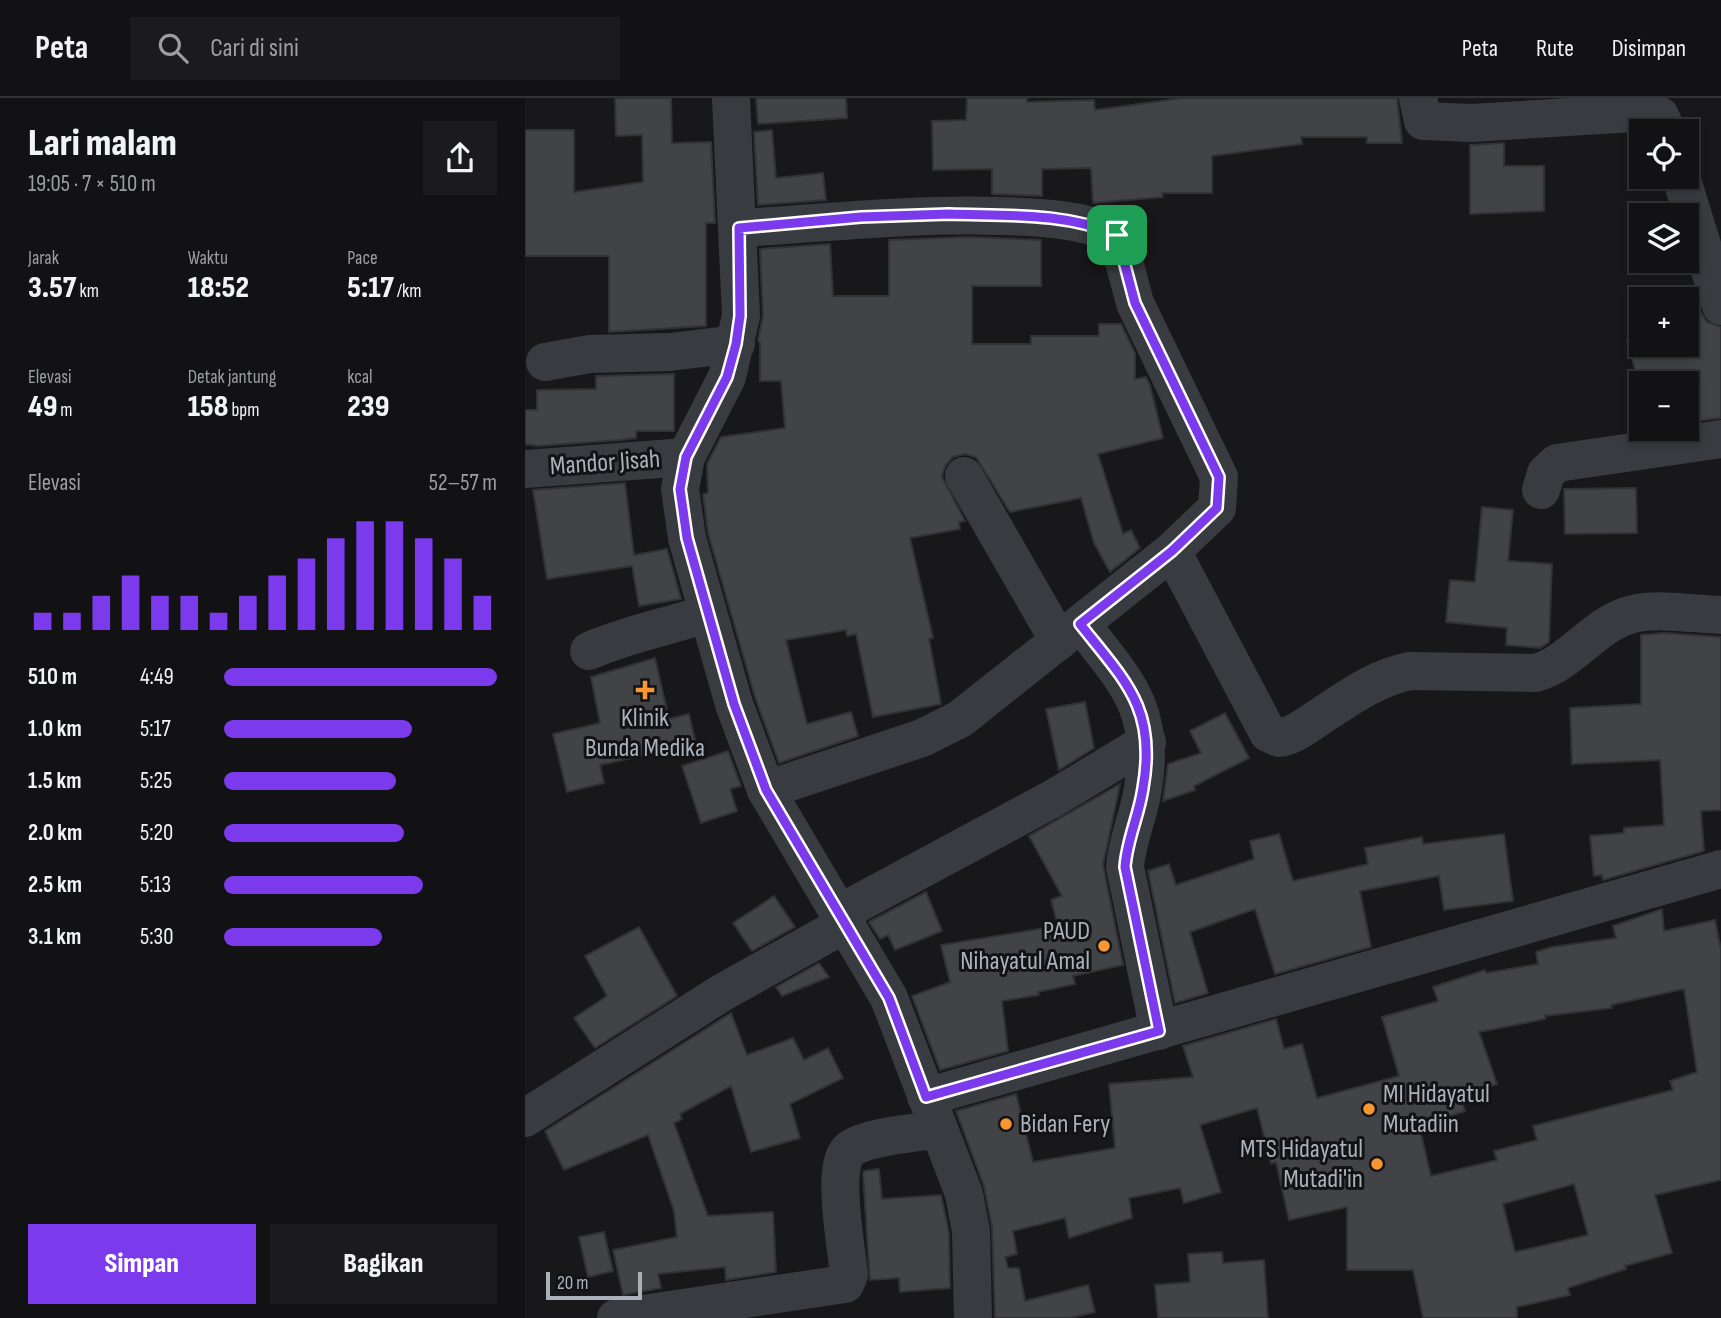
<!DOCTYPE html>
<html lang="id">
<head>
<meta charset="utf-8">
<style>
	:root { --surface:#121214; --page:#1b1b1d; --text:#f1f3f6; --muted:#9c9ea0; --line:#313234; --accent:#7c3aed }
	body { margin:0; font-family:"Sofia Sans Condensed",sans-serif; background:var(--page); color:var(--text); height:100vh; display:flex; flex-direction:column; font-size:26px; white-space:nowrap }
	* { box-sizing:border-box; margin:0 }
	p { font-size:23px; color:var(--muted) }
	.icon { flex:none; width:38px; height:38px; fill:none; stroke:currentColor; stroke-width:2; stroke-linecap:round; stroke-linejoin:round }
	.map { position:relative; flex:1; overflow:hidden }
	.sheet { display:flex; flex-direction:column; background:var(--surface); width:525px }
	.sheet>* { flex:none }
	.tools { position:absolute; left:1104px; top:21px; display:grid; gap:14px }
	.tools a { display:grid; place-items:center; width:70px; height:70px; border-radius:0px; background:var(--surface); box-shadow:0 4px 10px #0003,0 0 0 2px var(--line); font-size:35px }
	.scale { position:absolute; left:21px; bottom:18px; width:96px; box-sizing:border-box; padding-left:7px; border:4px solid #a9b1ba; border-top:0; font-size:19px; line-height:24px; white-space:nowrap; color:#a9b1ba; -webkit-text-stroke:5px #131315; paint-order:stroke }
	.pin { position:absolute; display:grid; place-items:center; width:60px; height:60px; color:#fff; margin:-30px; border-radius:14px; box-shadow:0 4px 10px #0006 }
	.round { display:grid; place-items:center; flex:none; width:74px; height:74px; border-radius:0px; background:var(--page) }
	.head { display:flex; align-items:center; justify-content:space-between; height:119px; padding:0 28px }
	h1 { font-size:38px; font-weight:800; line-height:52px }
	.stats { display:grid; grid-template-columns:repeat(3,1fr); gap:10px; height:119px; padding:7px 28px }
	.stats div { display:grid; align-content:center }
	.stats b { font-size:30px; font-weight:800 }
	.stats small { font-size:19px; font-weight:400 }
	.stats p { font-size:19px }
	.chart { height:196px; padding:14px 28px }
	.chart p { display:flex; justify-content:space-between }
	.chart svg { width:100%; height:126px; margin-top:7px; stroke:var(--accent); stroke-width:6 }
	.action { display:flex; gap:14px; margin-top:auto; padding:14px 28px }
	.action a { flex:1; height:80px; border-radius:0px; background:var(--accent); color:#fff; font-size:28px; font-weight:800; line-height:80px; text-align:center }
	.action a+a { background:var(--page); color:var(--text) }
	ul { padding:0 28px; list-style:none; font-size:23px }
	li { display:grid; grid-template-columns:112px 84px 1fr; align-items:center; height:52px }
	li i { height:18px; border-radius:9px; background:var(--accent) }
	header { display:flex; align-items:center; gap:42px; box-sizing:border-box; height:98px; padding:0 35px; background:var(--surface); border-bottom:2px solid var(--line) }
	header strong { font-size:33px }
	nav { display:flex; gap:38px; margin-inline-start:auto; font-size:24px }
	.search { width:490px; height:63px; background:var(--page); display:flex; align-items:center; gap:18px; box-sizing:border-box; padding:0 24px; border-radius:0px; color:var(--muted); font-size:26px }
	main { display:flex; flex:1; min-height:0 }
	.map>svg:first-child { display:block }
</style>
</head>
<body>
<header>
<strong>Peta</strong>
<div class="search"><svg class="icon" aria-label="search" viewBox="0 0 24 24"><circle cx="10" cy="10" r="6"/><path d="M15 15l6 6"/></svg>Cari di sini</div>
<nav><a>Peta</a><a>Rute</a><a>Disimpan</a></nav>
</header>
<main>
<section class="sheet">
<div class="head"><div><h1>Lari malam</h1><p>19:05 · 7 × 510 m</p></div><a class="round"><svg class="icon" aria-label="share" viewBox="0 0 24 24"><path d="M12 15V3M7 8l5-5 5 5M5 13v7h14v-7"/></svg></a></div>
<div class="stats">
<div><p>Jarak</p><b>3.57<small> km</small></b></div>
<div><p>Waktu</p><b>18:52</b></div>
<div><p>Pace</p><b>5:17<small> /km</small></b></div>
</div>
<div class="stats">
<div><p>Elevasi</p><b>49<small> m</small></b></div>
<div><p>Detak jantung</p><b>158<small> bpm</small></b></div>
<div><p>kcal</p><b>239</b></div>
</div>
<div class="chart"><p><span>Elevasi</span>52–57 m</p>
<svg viewBox="0 0 160 44" preserveAspectRatio="none"><path d="M5 44V38M15 44V38M25 44V32M35 44V25M45 44V32M55 44V32M65 44V38M75 44V32M85 44V25M95 44V19M105 44V12M115 44V6M125 44V6M135 44V12M145 44V19M155 44V32"/></svg>
</div>
<ul>
<li><b>510 m</b>4:49<i style="width:100%"></i></li>
<li><b>1.0 km</b>5:17<i style="width:69%"></i></li>
<li><b>1.5 km</b>5:25<i style="width:63%"></i></li>
<li><b>2.0 km</b>5:20<i style="width:66%"></i></li>
<li><b>2.5 km</b>5:13<i style="width:73%"></i></li>
<li><b>3.1 km</b>5:30<i style="width:58%"></i></li>
</ul>
<div class="action"><a>Simpan</a><a>Bagikan</a></div>
</section>
<div class="map">
<svg width="1196" height="1220" viewBox="0 0 1196 1220">
	<rect width="100%" height="100%" fill="#18181a"/>
	<g fill="#424347" stroke="#323236" stroke-width="2" fill-rule="evenodd">
		<path d="M90,0H146L147,45L186,44L190,125H181V228L84,234V158H0V32H49V94L118,84L117,37L91,38Z"/>
		<path d="M231,0H321L322,20L233,26Z"/>
		<path d="M442,0H502V4L569,2L570,12L657,0H872L877,45H842V39H776L777,46L687,58V95H637L638,99L568,105L566,70L517,71V98L467,96V71L408,72L407,23L441,22Z"/>
		<path d="M247,32L251,80L298,75L301,102L233,107L229,34Z"/>
		<path d="M979,45V68H1019V113L945,116V47Z"/>
		<path d="M443,139L516,142V188H447V246H506V238H574V226H596L610,255V281L621,279L625,287L638,340L573,356L598,436L606,432L615,450L585,474L569,445L556,400L485,414L451,359L440,356L428,359L420,368L417,379L440,423L434,424L435,431L385,440L408,540L404,541L416,606L348,619L331,536L322,538L321,532L261,542L282,626L326,614L333,638L254,665L230,599L183,435L178,396L183,395L182,366L196,339L260,330L256,283H235V245L233,243L238,217L235,151L305,146L308,198H364V142Z"/>
		<path d="M1174,212L1182,224L1196,229V320L1162,324V285H1116V293L1102,243L1116,239V247H1162V216Z"/>
		<path d="M149,276V333H111V340L95,342L12,348L0,346V312H12V292L71,291V278Z"/>
		<path d="M1116,300V331H1111L1109,301Z"/>
		<path d="M100,385L109,457L142,451L156,501L114,508L107,468L22,481L8,392Z"/>
		<path d="M1111,390L1112,435L1040,436L1039,391Z"/>
		<path d="M957,409L988,412L983,463L1027,466L1024,544L1015,550L981,547L982,530L921,524L925,482L950,484Z"/>
		<path d="M1140,535L1196,539V712L1176,713L1179,753L1078,782L1077,777L1069,778L1065,738L1099,735V730L1139,727L1135,662L1047,666L1045,610L1116,606V537Z"/>
		<path d="M130,560L144,621L164,616L171,646L75,667L79,685L42,694L28,636L75,625L66,579Z"/>
		<path d="M560,604L569,650L534,672L521,611Z"/>
		<path d="M700,615L724,660L669,688L670,692L638,703L643,666L676,655L665,633Z"/>
		<path d="M203,653L216,688L205,691L212,713L176,725L157,668Z"/>
		<path d="M595,686L578,767L598,867L548,878L550,886L513,894L514,897L477,903L483,953L415,972L387,898L425,884L416,847L533,828L526,802L537,798L504,738Z"/>
		<path d="M754,736L768,783L843,766L840,750L897,739L898,746L979,736L988,803L919,812L914,778L835,793L846,849L750,876L730,811L665,834L683,895L650,905L623,773L644,766L651,787L729,761L725,743Z"/>
		<path d="M401,794L417,833L370,852L363,837L355,841L344,824Z"/>
		<path d="M249,798L270,829L227,853L208,825Z"/>
		<path d="M1137,811L1139,833L1190,822L1196,852V1082L1130,1097L1147,1155L1100,1168L1101,1171L1043,1190L1045,1197L992,1209V1220H898L888,1172H822V1109L764,1122L751,1064L746,1066L732,1010L675,1027L696,1094L659,1105L655,1090L604,1100L607,1120L544,1140L540,1120L488,1133L492,1156L480,1159L483,1170H494L500,1203L563,1187L570,1214L546,1220H470L467,1129L459,1088L431,1013L491,996L508,1064L590,1050L584,986L668,979L658,948L751,921L759,951L777,946L792,1000L874,978L857,919L913,903L908,889L960,872L961,875L1013,866L1011,854L1027,849L1091,840L1088,828ZM1159,891L1172,974L1145,983L1148,992L1008,1028L1012,1042L969,1053L972,1062L906,1078L894,1028L940,1013L935,998L972,986L954,934L1020,921V918L1087,910L1086,907ZM1049,1086L1063,1137L990,1154L978,1106Z"/>
		<path d="M114,829L152,898L70,950L49,920L82,898L60,858Z"/>
		<path d="M294,865L304,879L257,898L251,889Z"/>
		<path d="M206,915L222,957L268,940L279,962L303,950L318,980L265,1006L275,1040L226,1054L206,988L155,1016L157,1021L149,1025L183,1118L248,1114L251,1174L201,1182L200,1169L133,1176L136,1190L98,1197L88,1152L152,1139L149,1113L123,1037L39,1072L20,1033Z"/>
		<path d="M354,1071L357,1101L416,1097L424,1135L425,1190L375,1194L374,1180L345,1182L338,1076L339,1073Z"/>
		<path d="M79,1134L88,1173L63,1179L54,1139Z"/>
		<path d="M697,1154L698,1165L739,1162L743,1220H633L630,1187L665,1184L663,1156Z"/>
	</g>
	<g fill="none" stroke-linecap="round" stroke-linejoin="round">
		<g stroke="#383b3f" stroke-width="38">
			<path d="M206,0L216,218L202,279L161,359L155,391L162,440L209,606L241,692L364,900L439,1096L446,1133L448,1220"/>
			<path d="M893,0L898,23L947,25L1125,14L1135,18L1142,33"/>
			<path d="M1156,79L1196,208"/>
			<path d="M214,130C302,125 388,115 476,118C515,119 557,121 592,137L610,205L694,379L692,410L647,453L435,621L397,640L241,692"/>
			<path d="M20,264L65,256L145,254L211,246"/>
			<path d="M0,371L161,359"/>
			<path d="M439,378L534,543"/>
			<path d="M1016,392L1021,375L1032,365L1196,341"/>
			<path d="M647,453L743,635L754,640C769,638 780,628 793,620C822,601 850,580 885,573L1010,575C1046,566 1070,525 1108,516C1134,510 1169,516 1196,517"/>
			<path d="M556,526C601,584 631,611 618,690C614,718 602,741 600,769L634,933"/>
			<path d="M64,553C102,536 142,529 181,516"/>
			<path d="M315,815L529,700L622,644"/>
			<path d="M401,999L1196,771"/>
			<path d="M0,1020L198,894L322,825"/>
			<path d="M91,1220L320,1186L324,1177C322,1152 305,1065 325,1051C343,1038 391,1035 414,1031"/>
		</g>
	</g>
	<g fill="none" stroke-linecap="round" stroke-linejoin="round">
		<defs>
			<path id="route" d="M424,116C479,118 541,114 592,137L610,205L694,379L692,410L647,453L555,526C601,584 632,611 618,690C614,718 602,741 600,769L634,933L401,999L364,900L241,692L209,606L162,440L155,391L161,359L202,279L211,246L215,218L214,130L336,119Z"/>
		</defs>
		<use href="#route" stroke="#fff" stroke-width="14"/>
		<use href="#route" stroke="#7c3aed" stroke-width="9"/>
	</g>
	<g fill="#f89631" stroke="#131315" stroke-width="2.5">
		<path d="M116.5 581.5h7v7h7v7h-7v7h-7v-7h-7v-7h7z"/>
		<circle cx="579" cy="848" r="7"/>
		<circle cx="844" cy="1011" r="7"/>
		<circle cx="481" cy="1026" r="7"/>
		<circle cx="852" cy="1066" r="7"/>
	</g>
	<g text-anchor="middle" dominant-baseline="central" stroke-width="6" stroke-linejoin="round" paint-order="stroke">
		<g font-size="26" fill="#a9b1ba" stroke="#131315">
			<text transform="translate(80 365) rotate(-4)">Mandor Jisah</text>
		</g>
		<g font-size="26" fill="#a9b1ba" stroke="#131315" text-anchor="end">
			<text x="120" y="620" text-anchor="middle">Klinik<tspan x="120" dy="30">Bunda Medika</tspan></text>
			<text x="565" y="833">PAUD<tspan x="565" dy="30">Nihayatul Amal</tspan></text>
			<text x="858" y="996" text-anchor="start">MI Hidayatul<tspan x="858" dy="30">Mutadiin</tspan></text>
			<text x="495" y="1026" text-anchor="start">Bidan Fery</text>
			<text x="838" y="1051">MTS Hidayatul<tspan x="838" dy="30">Mutadi'in</tspan></text>
		</g>
	</g>
</svg>
<div class="tools">
<a><svg class="icon" aria-label="locate" viewBox="0 0 24 24"><circle cx="12" cy="12" r="6"/><path d="M12 2v4M12 18v4M2 12h4M18 12h4"/></svg></a>
<a><svg class="icon" aria-label="layers" viewBox="0 0 24 24"><path d="M12 4l9 5-9 5-9-5zM3 14l9 5 9-5"/></svg></a>
<a>+</a>
<a>−</a>
</div>
<div class="scale">20 m</div>
<div class="pin" style="left:592px;top:137px;background:#1e9e55"><svg class="icon" aria-label="arrive" viewBox="0 0 24 24"><path d="M6 21V4h12l-3 4 3 4H6"/></svg></div>
</div>
</main>
</body>
</html>
